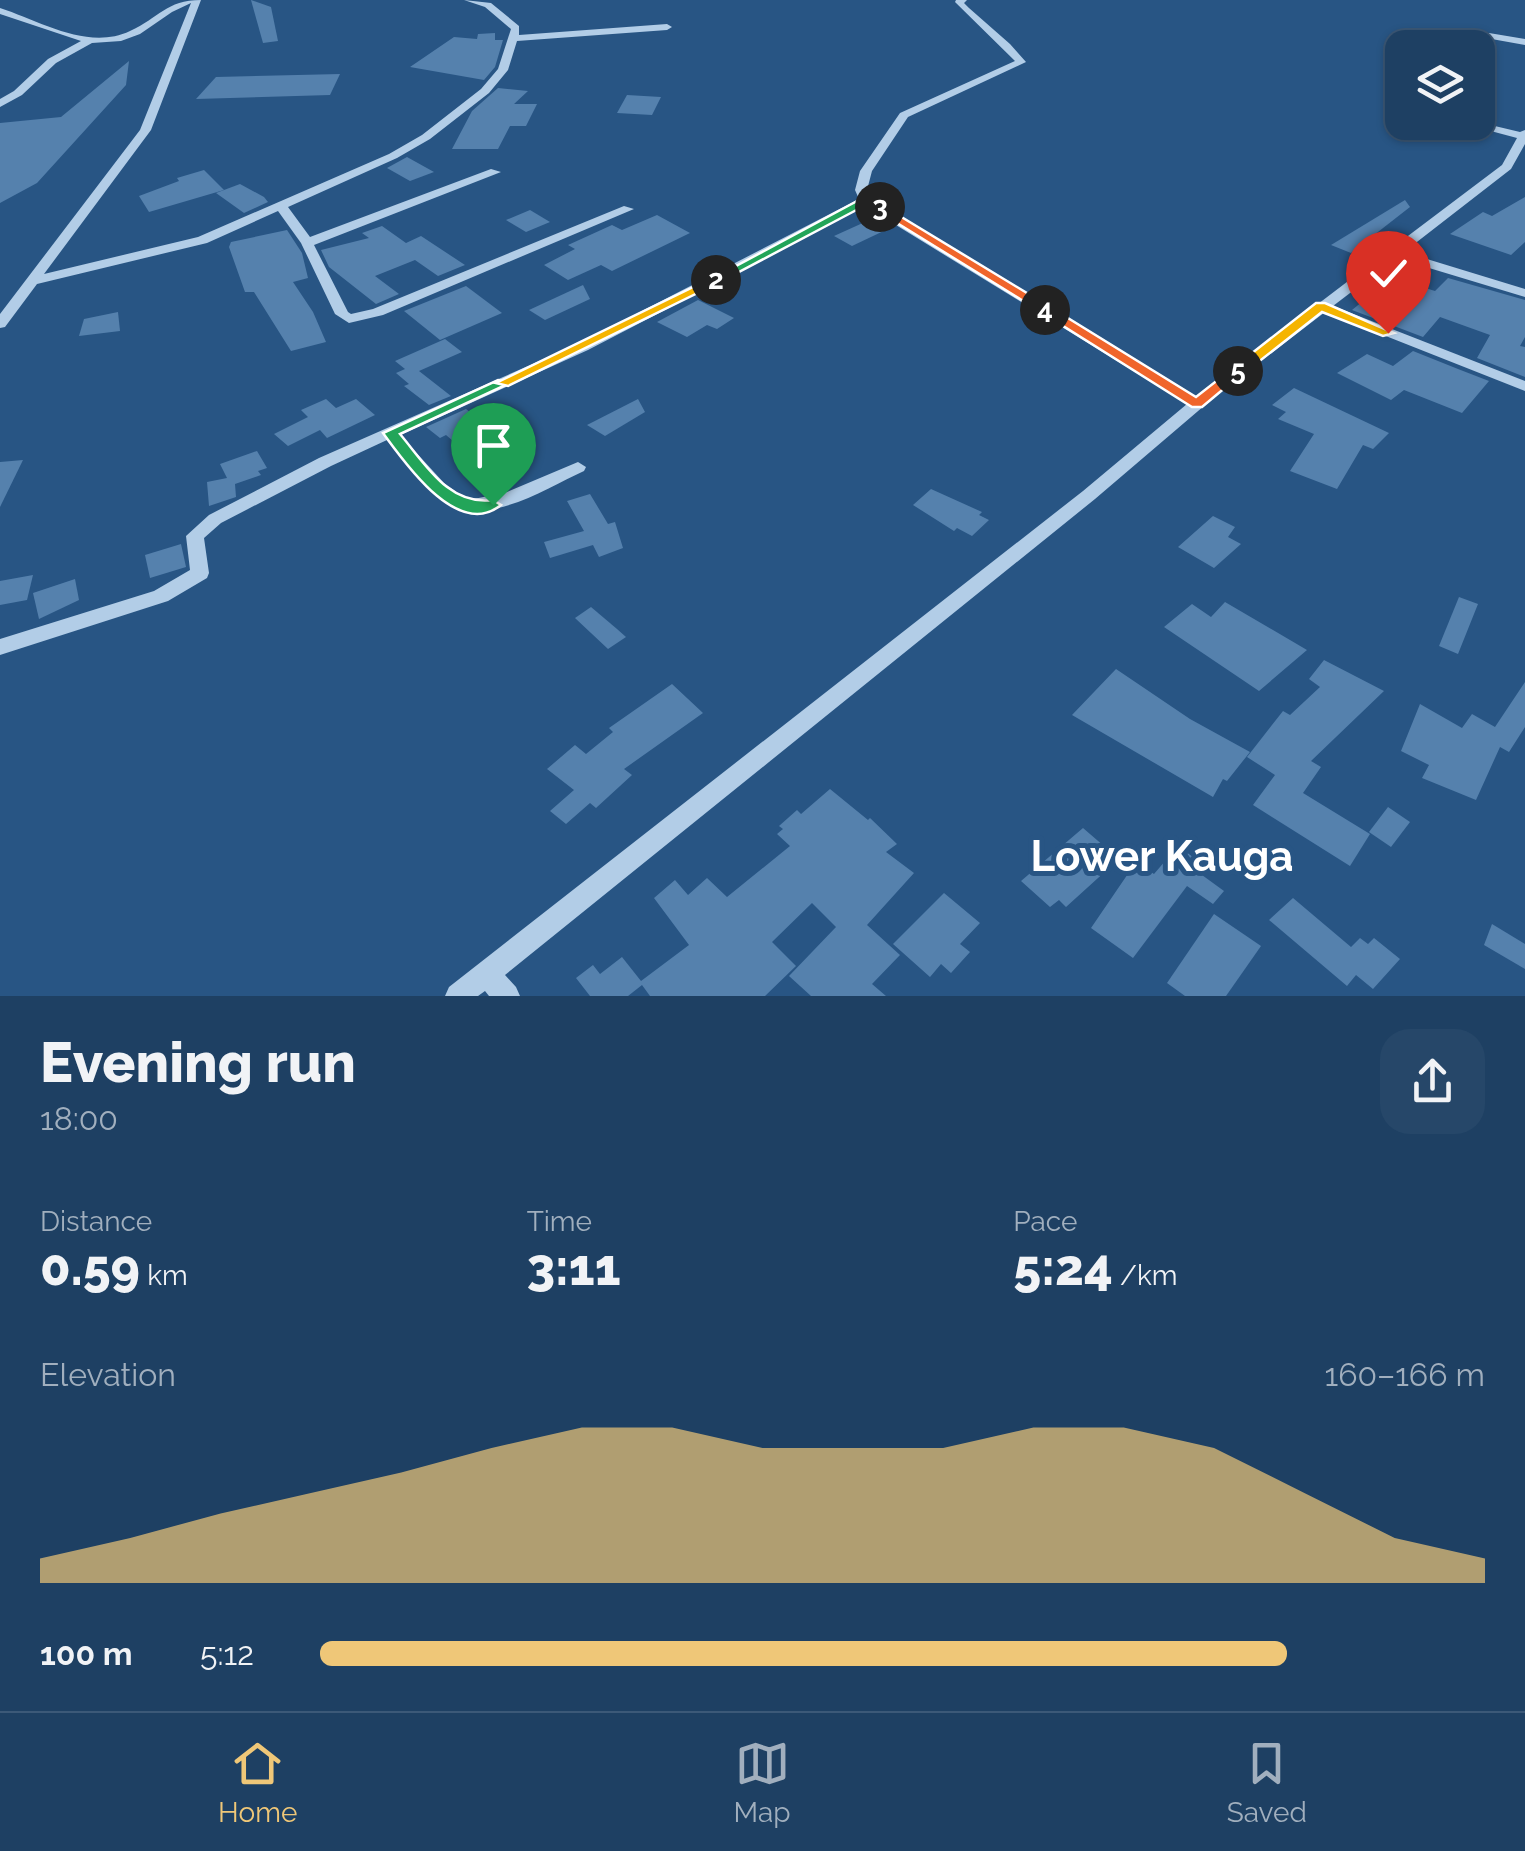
<!DOCTYPE html>
<html lang="en">
<head>
<meta charset="utf-8">
<style>
	:root { --surface:#1e4063; --page:#264769; --text:#f1f3f6; --muted:#a1afbe; --line:#3c5978; --accent:#efc778 }
	body { margin:0; font-family:Raleway,sans-serif; background:var(--page); color:var(--text); height:100vh; display:flex; flex-direction:column; font-size:38px; white-space:nowrap }
	* { box-sizing:border-box; margin:0 }
	p { font-size:32px; color:var(--muted) }
	.icon { flex:none; width:55px; height:55px; fill:none; stroke:currentColor; stroke-width:2; stroke-linecap:round; stroke-linejoin:round }
	.map { position:relative; height:996px; overflow:hidden }
	.panel { display:flex; flex-direction:column; background:var(--surface); flex:1 }
	.panel>* { flex:none }
	.controls { position:absolute; left:1385px; top:30px; display:grid; gap:20px }
	.controls a { display:grid; place-items:center; width:110px; height:110px; border-radius:20px; background:var(--surface); box-shadow:0 2px 8px #0004,0 0 0 2px var(--line); font-size:50px }
	.pin { position:absolute; display:grid; place-items:center; width:85px; height:85px; color:#fff; margin:-102px -42px; border-radius:50% 50% 50% 0; rotate:-45deg; box-shadow:0 0 10px #0007 }
	.pin .icon { rotate:45deg }
	.km { position:absolute; width:50px; height:50px; margin:-25px; border-radius:50%; background:#222; color:#fff; font-size:28px; line-height:50px; text-align:center }
	.round { display:grid; place-items:center; flex:none; width:105px; height:105px; border-radius:30px; background:var(--page) }
	.headline { display:flex; align-items:center; justify-content:space-between; height:170px; padding:0 40px }
	h1 { font-size:55px; font-weight:800; line-height:75px }
	.figures { display:grid; grid-template-columns:repeat(3,1fr); gap:15px; height:170px; padding:10px 40px }
	.figures div { display:grid; align-content:center }
	.figures b { font-size:50px; font-weight:800 }
	.figures small { font-size:28px; font-weight:400 }
	.figures p { font-size:28px }
	.chart { height:280px; padding:20px 40px }
	.chart p { display:flex; justify-content:space-between }
	.chart svg { width:100%; height:180px; margin-top:10px; fill:var(--accent); opacity:.7 }
	ul { padding:0 40px; list-style:none; font-size:32px }
	li { display:grid; grid-template-columns:160px 120px 1fr; align-items:center; height:75px }
	li i { height:25px; border-radius:12px; background:var(--accent) }
	.tab-bar { display:flex; justify-content:space-around; align-items:center; height:140px; border-top:2px solid var(--line); background:var(--surface); font-size:28px; color:var(--muted) }
	.tab-bar a { display:grid; justify-items:center; gap:5px }
	.tab-bar .selected { color:var(--accent) }
	.map>svg:first-child { display:block }
</style>
</head>
<body>
<div class="map">
<svg width="1525" height="996" viewBox="0 0 1525 996">
	<rect width="100%" height="100%" fill="#285584"/>
	<g fill="#5581ad">
		<path d="M251,0L271,7L278,41L263,43Z"/>
		<path d="M495,33V40H503L495,67L484,80L410,67L454,37L477,39L478,34Z"/>
		<path d="M129,61L126,85L37,183L0,203V123L61,117Z"/>
		<path d="M340,74L330,95L196,99L216,77Z"/>
		<path d="M498,88L528,91L514,104H537L526,126H510L498,149H452L472,111Z"/>
		<path d="M627,95L661,97L652,115L617,113Z"/>
		<path d="M407,157L434,172L410,181L387,168Z"/>
		<path d="M204,170L224,190L149,212L139,196L179,181L177,178Z"/>
		<path d="M240,184L264,197L268,202L244,213L216,193Z"/>
		<path d="M1525,197V242L1511,255L1450,234L1483,212L1492,216Z"/>
		<path d="M1405,200L1410,207L1351,253L1331,245Z"/>
		<path d="M530,210L550,222L526,232L506,220Z"/>
		<path d="M657,215L690,233L612,271L601,265L568,280L544,265L575,249L568,245L612,225L622,230Z"/>
		<path d="M876,217L892,227L852,246L834,236Z"/>
		<path d="M382,226L406,243L421,236L465,265L438,276L415,260L375,276L399,294L376,304L329,267L321,250L369,238L362,233Z"/>
		<path d="M287,230L302,253L308,278L293,282L313,312L326,342L291,351L254,292H245L229,247L231,242Z"/>
		<path d="M1448,278L1525,300V337L1520,346L1525,347V377L1477,358L1490,335L1440,317L1423,337L1352,310L1379,288L1388,292L1400,280L1435,291Z"/>
		<path d="M583,285L590,299L545,320L529,310Z"/>
		<path d="M466,286L502,313L440,340L404,311Z"/>
		<path d="M698,300L734,318L717,329L707,325L687,337L657,322Z"/>
		<path d="M118,312L120,331L79,336L84,319Z"/>
		<path d="M445,339L462,352L419,371L451,396L429,405L404,386L409,384L396,373L405,369L395,361Z"/>
		<path d="M1413,351L1458,369L1489,381L1462,413L1404,390L1391,400L1337,373L1367,354L1393,366Z"/>
		<path d="M1294,388L1389,433L1373,449L1363,445L1337,489L1290,471L1314,434L1278,419L1286,412L1272,405Z"/>
		<path d="M326,399L336,408L356,399L375,415L327,438L320,430L288,446L274,434L308,417L301,410Z"/>
		<path d="M638,399L645,412L605,436L587,425Z"/>
		<path d="M466,409L485,424L453,441L446,435L440,438L426,427Z"/>
		<path d="M257,451L267,468L258,471L261,475L235,484L236,497L209,506L207,482L227,478L220,464Z"/>
		<path d="M23,460L0,507V462Z"/>
		<path d="M931,489L982,512L979,515L989,520L972,536L957,528L954,531L913,505Z"/>
		<path d="M590,494L608,524L615,522L623,548L599,557L593,545L550,558L544,542L584,531L567,501Z"/>
		<path d="M1213,516L1235,527L1228,537L1241,544L1214,568L1178,547Z"/>
		<path d="M181,544L186,567L150,578L145,555Z"/>
		<path d="M33,575L27,600L0,605V581Z"/>
		<path d="M75,579L79,600L39,619L33,593Z"/>
		<path d="M1459,597L1478,604L1458,654L1439,646Z"/>
		<path d="M1225,602L1307,650L1259,691L1164,627L1192,604L1211,617Z"/>
		<path d="M591,607L617,629L626,637L608,649L575,618Z"/>
		<path d="M1324,660L1384,691L1311,761L1321,767L1303,793L1370,834L1350,866L1253,805L1275,775L1247,757L1283,711L1290,715L1320,687L1309,679Z"/>
		<path d="M1116,669L1190,719L1250,752L1227,781L1223,779L1213,797L1072,715Z"/>
		<path d="M1525,682V727L1509,752L1500,747L1476,800L1422,778L1429,765L1401,751L1420,704L1462,728L1472,714L1495,727Z"/>
		<path d="M672,684L703,713L624,769L632,775L596,808L590,803L566,824L550,811L574,790L547,769L575,745L586,754L613,732L609,728Z"/>
		<path d="M830,789L868,820L870,818L897,844L886,852L914,873L867,925L900,955L872,984L886,996H811L789,976L836,927L812,903L772,942L796,966L765,996H650L642,985L628,996H590L576,978L593,965L600,974L622,957L641,981L689,945L654,898L675,880L688,895L707,878L727,897L790,846L777,834L783,829L779,826L797,810L801,814Z"/>
		<path d="M1388,807L1410,822L1391,847L1369,832Z"/>
		<path d="M1083,828L1119,859L1066,907L1059,900L1050,907L1021,881Z"/>
		<path d="M1178,846L1197,860L1191,867L1224,891L1213,904L1187,886L1133,958L1091,928L1136,862L1154,874Z"/>
		<path d="M944,893L980,923L960,944L970,952L951,973L941,964L930,977L893,944Z"/>
		<path d="M1293,898L1351,947L1360,938L1368,944L1374,938L1400,959L1373,989L1356,975L1347,986L1269,920Z"/>
		<path d="M1214,914L1261,946L1226,996H1185L1167,983Z"/>
		<path d="M1492,924L1525,944V969L1484,945Z"/>
	</g>
	<g fill="none" stroke-linecap="round" stroke-linejoin="round">
		<g fill="#b2cde7" fill-rule="evenodd">
			<path d="M201,0L151,130L44,274L198,237L389,154L422,135L481,89L498,69L511,29L485,7L464,0L491,3L519,26V35L667,24L672,27L667,30L517,41L508,70L489,93L430,139L397,158L288,207L310,237L491,169L501,172L314,245L348,312L351,314L373,309L624,206L634,209L383,315L349,323L335,314L301,243L278,211L207,243L37,284L5,327L0,328V314L140,130L191,3L172,12L140,34L121,41L92,43L56,63L22,95L0,107V99L14,91L48,59L81,41L0,14V8C40,21 88,51 130,31C159,18 166,0 201,0Z"/>
			<path d="M956,0H967L964,3L969,8L1010,44L1026,62L908,117L872,171L867,190L871,198L1196,397L1385,253L1386,249L1392,248L1502,165L1517,138L1457,122H1478L1520,132L1525,130V144L1511,169L1404,252L1525,289V297L1396,258L1333,306L1525,381V391L1325,312L1218,394L1095,499L505,975L516,987L520,996H489L485,991L478,996H445L449,987L1083,491L1187,404L865,206L588,350L400,435L444,483L462,496L474,499L507,492L578,462L586,467L584,471C546,488 491,526 449,503C424,489 405,462 387,440L331,466L221,523L204,538L209,573L207,578L168,601L0,655V639L154,591L190,570L186,536L209,515L319,458L578,344L859,199L855,190L860,171L900,113L1015,61L955,2Z"/>
			<path d="M1489,33L1525,39V45L1486,38L1484,36Z"/>
			<path d="M1402,118V122L1406,123L1395,124V120Z"/>
		</g>
	</g>
	<path fill="#22a559" stroke="#fff" stroke-width="2.5" d="M498,380L510,383L400,434C426,465 449,506 493,500L501,505C458,540 405,463 383,433Z"/>
	<path fill="#f5b400" stroke="#fff" stroke-width="2.5" d="M716,276L722,280L720,282L508,386L496,383Z"/>
	<path fill="#22a559" stroke="#fff" stroke-width="2.5" d="M859,200L885,207L880,211L864,206L720,282L710,280Z"/>
	<path fill="#f0652b" stroke="#fff" stroke-width="2.5" d="M880,204L1050,307L1052,310L1041,312L876,210Z"/>
	<path fill="#f0652b" stroke="#fff" stroke-width="2.5" d="M1041,307H1050L1196,397L1233,368L1245,371L1202,407H1192L1041,312Z"/>
	<path fill="#f5b400" stroke="#fff" stroke-width="2.5" d="M1316,303H1325L1394,333L1383,336L1322,312L1243,374H1233V368Z"/>
	<g text-anchor="middle" dominant-baseline="central" stroke-width="10" stroke-linejoin="round" paint-order="stroke">
		<g font-size="42" font-weight="bold" fill="#fff" stroke="#285584">
			<text x="1162" y="856">Lower Kauga</text>
		</g>
	</g>
</svg>
<div class="controls">
<a><svg class="icon" aria-label="layers" viewBox="0 0 24 24"><path d="M12 4l9 5-9 5-9-5zM3 14l9 5 9-5"/></svg></a>
</div>
<div class="pin" style="left:493px;top:505px;background:#1e9e55"><svg class="icon" aria-label="arrive" viewBox="0 0 24 24"><path d="M6 21V4h12l-3 4 3 4H6"/></svg></div>
<div class="pin" style="left:1388px;top:333px;background:#d93025"><svg class="icon" aria-label="check" viewBox="0 0 24 24"><path d="M5 12l5 5 9-10"/></svg></div>
<b class="km" style="left:716px;top:280px">2</b>
<b class="km" style="left:880px;top:207px">3</b>
<b class="km" style="left:1045px;top:310px">4</b>
<b class="km" style="left:1238px;top:371px">5</b>
</div>
<section class="panel">
<div class="headline"><div><h1>Evening run</h1><p>18:00</p></div><a class="round"><svg class="icon" aria-label="share" viewBox="0 0 24 24"><path d="M12 15V3M7 8l5-5 5 5M5 13v7h14v-7"/></svg></a></div>
<div class="figures">
<div><p>Distance</p><b>0.59<small> km</small></b></div>
<div><p>Time</p><b>3:11</b></div>
<div><p>Pace</p><b>5:24<small> /km</small></b></div>
</div>
<div class="chart"><p><span>Elevation</span>160–166 m</p>
<svg viewBox="0 0 160 44" preserveAspectRatio="none"><path d="M0 44V38L10 33L20 27L30 22L40 17L50 11L60 6L70 6L80 11L90 11L100 11L110 6L120 6L130 11L140 22L150 33L160 38V44z"/></svg>
</div>
<ul>
<li><b>100 m</b>5:12<i style="width:83%"></i></li>
</ul>
</section>
<nav class="tab-bar">
<a class="selected"><svg class="icon" aria-label="home" viewBox="0 0 24 24"><path d="M3 11l9-7 9 7M6 9v11h12V9"/></svg>Home</a>
<a><svg class="icon" aria-label="map" viewBox="0 0 24 24"><path d="M3 6l6-2 6 2 6-2v14l-6 2-6-2-6 2zM9 4v14M15 6v14"/></svg>Map</a>
<a><svg class="icon" aria-label="saved" viewBox="0 0 24 24"><path d="M7 4h10v16l-5-4-5 4z"/></svg>Saved</a>
</nav>
</body>
</html>
